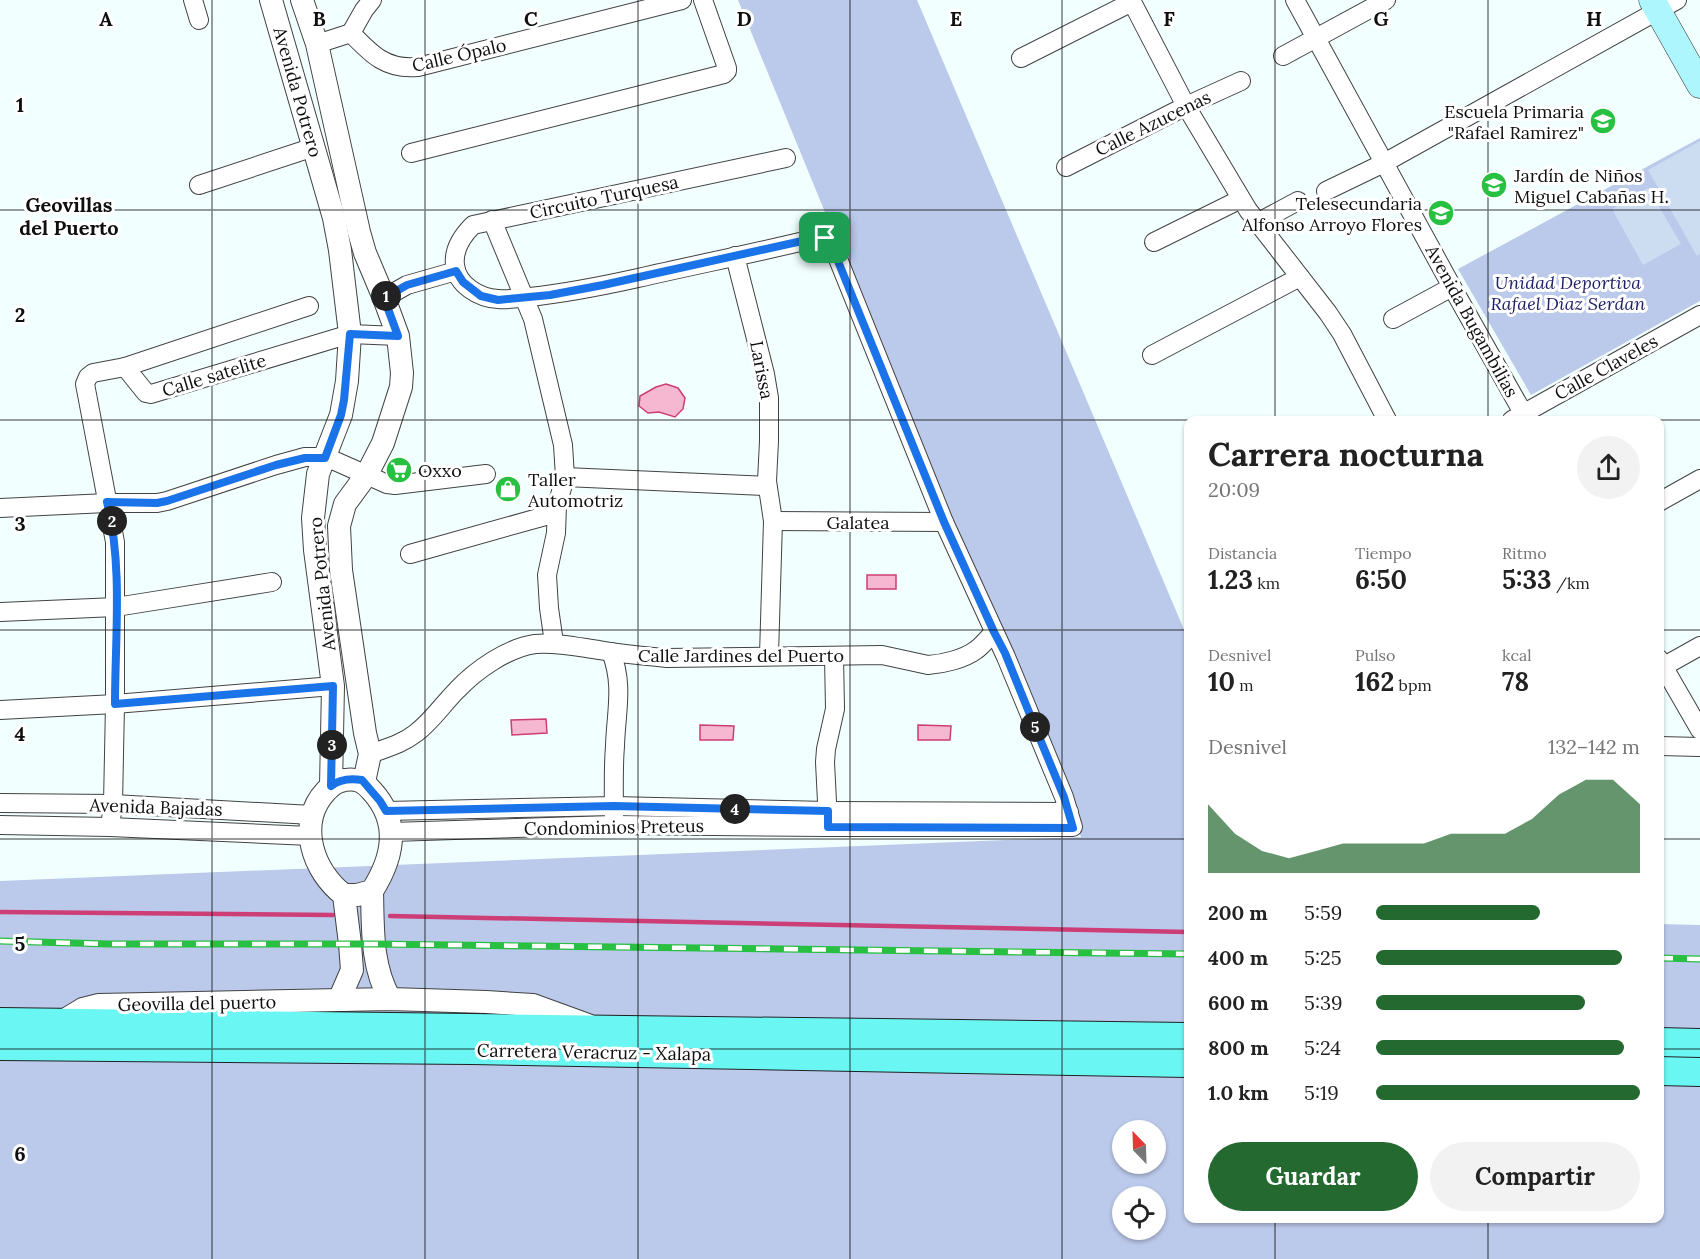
<!DOCTYPE html>
<html lang="es">
<head>
<meta charset="utf-8">
<style>
	:root { --surface:#fff; --page:#f2f2f2; --text:#222; --muted:#767676; --accent:#246930 }
	body { margin:0; font-family:Lora,serif; background:var(--page); color:var(--text); height:100vh; display:flex; flex-direction:column; font-size:22px; white-space:nowrap }
	* { box-sizing:border-box; margin:0 }
	p { font-size:20px; color:var(--muted) }
	.icon { flex:none; width:33px; height:33px; fill:none; stroke:currentColor; stroke-width:2; stroke-linecap:round; stroke-linejoin:round }
	.map { position:relative; flex:1; overflow:hidden }
	.drawer { position:absolute; left:1184px; top:416px; width:480px; height:807px; display:flex; flex-direction:column; background:var(--surface); border-radius:12px; box-shadow:0 2px 4px #0004 }
	.drawer>* { flex:none }
	.needle { width:39px; rotate:337deg }
	.buttons { position:absolute; left:1112px; top:1120px; display:grid; gap:12px }
	.buttons a { display:grid; place-items:center; width:54px; height:54px; border-radius:50%; background:var(--surface); box-shadow:0 2px 4px #0004; font-size:30px }
	.pin { position:absolute; display:grid; place-items:center; width:51px; height:51px; color:#fff; margin:-26px; border-radius:12px; box-shadow:0 3px 9px #0006 }
	.km { position:absolute; width:30px; height:30px; margin:-15px; border-radius:50%; background:#222; color:#fff; font-size:16px; line-height:30px; text-align:center }
	.round { display:grid; place-items:center; flex:none; width:63px; height:63px; border-radius:32px; background:var(--page) }
	.summary { display:flex; align-items:center; justify-content:space-between; height:102px; padding:0 24px }
	h1 { font-size:33px; font-weight:800; line-height:45px }
	.metrics { display:grid; grid-template-columns:repeat(3,1fr); gap:9px; height:102px; padding:6px 24px }
	.metrics div { display:grid; align-content:center }
	.metrics b { font-size:26px; font-weight:800 }
	.metrics small { font-size:16px; font-weight:400 }
	.metrics p { font-size:16px }
	.chart { height:168px; padding:12px 24px }
	.chart p { display:flex; justify-content:space-between }
	.chart svg { width:100%; height:108px; margin-top:6px; fill:var(--accent); opacity:.7 }
	.primary-button { display:flex; gap:12px; margin-top:auto; padding:12px 24px }
	.primary-button a { flex:1; height:69px; border-radius:36px; background:var(--accent); color:#fff; font-size:24px; font-weight:800; line-height:69px; text-align:center }
	.primary-button a+a { background:var(--page); color:var(--text) }
	ul { padding:0 24px; list-style:none; font-size:20px }
	li { display:grid; grid-template-columns:96px 72px 1fr; align-items:center; height:45px }
	li i { height:15px; border-radius:8px; background:var(--accent) }
	.map>svg:first-child { display:block }
</style>
</head>
<body>
<div class="map">
<svg width="1700" height="1259" viewBox="0 0 1700 1259">
	<rect width="100%" height="100%" fill="#f2ffff"/>
	<g fill="#bbc9ea" fill-rule="evenodd">
		<path d="M738,0H917L1188,639V1218H1659V924L1700,925V1259H0V881L1081,837ZM1122,1131H1155V1164H1122ZM1122,1197H1155V1230H1122Z"/>
		<path d="M1700,138V301L1531,395L1458,269Z"/>
	</g>
	<g fill="#cdddf1">
		<path d="M1700,141V254L1697,256L1648,170Z"/>
		<path d="M1648,188L1681,244L1643,265L1612,209Z"/>
	</g>
	<g fill="#f6b7d1" stroke="#cd3e76" stroke-width="1.5">
		<path d="M666,384L678,388L685,398L683,409L675,417L659,412L648,413L639,406L640,396L656,387Z"/>
		<rect x="867" y="575" width="29" height="14"/>
		<path d="M546,719L547,733L512,735L511,720Z"/>
		<path d="M700,725L734,726L733,740H700Z"/>
		<path d="M918,725L951,726L950,740H918Z"/>
	</g>
	<g fill="none" stroke-linecap="round" stroke-linejoin="round">
		<g stroke="#cd3e76" stroke-width="4.5">
			<path d="M0,912L333,915"/>
			<path d="M390,916L1188,932"/>
		</g>
		<defs>
			<g id="minor">
				<path d="M193,0L199,20"/>
				<path d="M1131,0L1186,106L1248,210L1328,313L1342,334L1387,420"/>
				<path d="M1295,0L1452,287L1527,420"/>
				<path d="M351,33C371,54 386,70 418,67L682,0"/>
				<path d="M351,33L364,10L372,0"/>
				<path d="M317,44L351,33"/>
				<path d="M1283,56L1386,0"/>
				<path d="M1021,58L1132,2"/>
				<path d="M411,153L724,74L727,71V68L703,0"/>
				<path d="M1066,167L1186,106L1241,81"/>
				<path d="M199,185L314,147"/>
				<path d="M1326,191L1384,163L1677,0"/>
				<path d="M492,220L533,319L563,445L565,477L557,506L556,533L547,575L549,608L554,643"/>
				<path d="M1257,223L1298,201"/>
				<path d="M1154,242L1241,199"/>
				<path d="M735,256L765,374L769,398V441L767,481L773,521L769,655"/>
				<path d="M384,298L407,285L456,271"/>
				<path d="M1393,319L1452,287"/>
				<path d="M1152,355L1300,277"/>
				<path d="M125,367L146,393L151,394L350,334L398,336"/>
				<path d="M1512,420L1700,315"/>
				<path d="M565,477L767,486"/>
				<path d="M1659,502L1700,479"/>
				<path d="M0,508L107,503H157L167,501L276,465L305,457H317L335,461L387,484L395,485L486,474"/>
				<path d="M773,521L944,522"/>
				<path d="M410,554L556,513"/>
				<path d="M0,612L116,607L272,582"/>
				<path d="M611,652C624,685 616,712 615,746C613,769 614,793 614,817"/>
				<path d="M1659,659L1700,730"/>
				<path d="M1659,669L1700,646"/>
				<path d="M0,710L115,704L333,686"/>
				<path d="M1659,746L1700,747"/>
				<path d="M370,754C386,748 402,744 416,733C432,721 443,704 457,690C476,670 507,648 535,644C556,642 578,647 599,650C621,654 644,656 667,658L882,655L928,665C943,664 964,659 976,650C983,645 988,638 994,632"/>
				<path d="M0,803L113,804L312,815"/>
				<path d="M386,811L614,806L828,811L1069,812"/>
				<path d="M828,822L825,762L826,749L835,709L834,656"/>
				<path d="M0,825L110,827L310,836"/>
				<path d="M110,827L113,804L115,704V542L85,384L88,377L93,373L125,367L309,306"/>
				<path d="M392,832L613,825L828,827H1073L1064,797L1006,657L944,522L832,244L825,238L821,237C760,252 699,264 638,278C602,286 566,293 530,297C519,298 508,300 498,299C479,298 457,285 455,265C453,249 462,236 473,225L786,158"/>
			</g>
			<g id="tertiary">
				<path d="M271,0L334,218L340,250L350,334L347,381L341,415L318,474L313,518L315,550L333,686L331,786"/>
				<path d="M302,0L317,44L359,232L365,253L384,298L398,336L402,373L401,387L383,443L367,474L345,504L339,526L341,570L365,733L370,754L364,782"/>
				<path d="M372,891C373,928 371,966 390,999"/>
				<path d="M339,1000L352,970L350,944L344,895C313,872 296,823 326,791C331,786 336,781 345,780C358,778 364,782 372,791C401,823 393,858 372,891L357,895H344"/>
				<path d="M60,1023L83,1009L99,1005L390,999L486,1002L533,1005L588,1025"/>
			</g>
			<path id="secondary" d="M1652,0L1700,85"/>
			<g id="primary">
				<path d="M0,1022L1188,1037"/>
				<path d="M1659,1042L1700,1043"/>
				<path d="M0,1046L472,1050L1188,1063"/>
				<path d="M1659,1071L1700,1072"/>
			</g>
		</defs>
		<use href="#minor" stroke="#424242" stroke-width="20"/>
		<use href="#tertiary" stroke="#424242" stroke-width="24"/>
		<use href="#secondary" stroke="#313131" stroke-width="27"/>
		<use href="#primary" stroke="#202020" stroke-width="30"/>
		<use href="#minor" stroke="#fff" stroke-width="18"/>
		<use href="#tertiary" stroke="#fff" stroke-width="22"/>
		<use href="#secondary" stroke="#aef6fe" stroke-width="26"/>
		<use href="#primary" stroke="#6af7f3" stroke-width="28"/>
		<defs>
			<g id="rail">
				<path d="M0,941L109,944H374L1188,954"/>
				<path d="M1659,958L1700,959"/>
			</g>
		</defs>
		<use href="#rail" stroke="#27c040" stroke-width="7"/>
		<use href="#rail" stroke="#fff" stroke-width="4.5" stroke-dasharray="14" stroke-linecap="butt"/>
	</g>
	<g fill="none" stroke-linecap="round" stroke-linejoin="round">
		<defs>
			<path id="route" d="M820,237L825,238L831,244L944,522L994,632L1005,653L1035,727L1064,797L1073,828L828,827V811L614,806L386,811L380,801L362,780C350,778 340,779 331,786L333,686L115,704C115,638 123,566 107,502L157,503L167,501L276,465L305,458H325L341,415L344,400L350,334L398,336L384,298L407,285L456,271L463,282L481,296L498,300L550,295L603,285Z"/>
		</defs>
		<use href="#route" stroke="#fff" stroke-width="12"/>
		<use href="#route" stroke="#1a73e8" stroke-width="8"/>
	</g>
	<path fill="none" stroke="#0f0f0f" stroke-width="1.5" stroke-opacity="0.55" d="M212,0V1259M425,0V1259M638,0V1259M850,0V1259M1062,0V1259M1275,0V420M1488,0V420M0,210H1700M0,420H1700M0,630H1188M1659,630H1700M0,839H1188M1659,839H1700M0,1049H1188M1659,1049H1700M1275,1218V1259M1488,1218V1259"/>
	<defs>
		<symbol id="school-disc" viewBox="-11 -11 22 22"><circle r="9.5" fill="#27c040" stroke="#fff"/><path d="M0-5L7-2L0 1L-7-2ZM-4 1L0 2.5L4 1V4Q0 6-4 4Z" fill="#fff"/></symbol>
		<symbol id="supermarket-disc" viewBox="-11 -11 22 22"><circle r="9.5" fill="#27c040" stroke="#fff"/><path d="M-6-5.5h2.5l.6 2H6L4.5 2H-2.5L-4.4-4H-6ZM-1.5 3.2a1.3 1.3 0 1 0 .1 0ZM3 3.2a1.3 1.3 0 1 0 .1 0Z" fill="#fff"/></symbol>
		<symbol id="shop-disc" viewBox="-11 -11 22 22"><circle r="9.5" fill="#27c040" stroke="#fff"/><path d="M-5-2.5h2.3a2.7 3.5 0 0 1 5.4 0H5L5.5 6h-11ZM-1.5-2.5h3a1.5 2.3 0 0 0-3 0Z" fill="#fff"/></symbol>
	</defs>
	<g fill-rule="evenodd">
		<use href="#school-disc" x="1588" y="106" width="30" height="30"/>
		<use href="#school-disc" x="1479" y="170" width="30" height="30"/>
		<use href="#school-disc" x="1426" y="198" width="30" height="30"/>
		<use href="#supermarket-disc" x="384" y="455" width="30" height="30"/>
		<use href="#shop-disc" x="493" y="474" width="30" height="30"/>
	</g>
	<g text-anchor="middle" dominant-baseline="central" stroke-width="6" stroke-linejoin="round" paint-order="stroke">
		<g font-size="18" fill="#0f0f0f" stroke="#fff">
			<text transform="translate(459 55) rotate(-13)">Calle Ópalo</text>
			<text transform="translate(298 92) rotate(74)">Avenida Potrero</text>
			<text transform="translate(1153 123) rotate(-26)">Calle Azucenas</text>
			<text transform="translate(604 197) rotate(-12)">Circuito Turquesa</text>
			<text transform="translate(1472 321) rotate(61)">Avenida Bugambilias</text>
			<text transform="translate(1606 367) rotate(-29)">Calle Claveles</text>
			<text transform="translate(762 370) rotate(79)">Larissa</text>
			<text transform="translate(214 375) rotate(-17)">Calle satelite</text>
			<text x="858" y="522">Galatea</text>
			<text transform="translate(322 584) rotate(-96)">Avenida Potrero</text>
			<text x="741" y="655">Calle Jardines del Puerto</text>
			<text transform="translate(156 807) rotate(2)">Avenida Bajadas</text>
			<text transform="translate(614 827) rotate(-1)">Condominios Preteus</text>
			<text transform="translate(197 1003) rotate(-1)">Geovilla del puerto</text>
			<text transform="translate(594 1052) rotate(1)">Carretera Veracruz - Xalapa</text>
		</g>
		<g font-size="18" fill="#0f0f0f" stroke="#fff" text-anchor="start">
			<text x="1584" y="111" text-anchor="end">Escuela Primaria<tspan x="1584" dy="21">"Rafael Ramirez"</tspan></text>
			<text x="1514" y="175">Jardín de Niños<tspan x="1514" dy="21">Miguel Cabañas H.</tspan></text>
			<text x="1422" y="203" text-anchor="end">Telesecundaria<tspan x="1422" dy="21">Alfonso Arroyo Flores</tspan></text>
			<text x="418" y="470">Oxxo</text>
			<text x="528" y="479">Taller<tspan x="528" dy="21">Automotriz</tspan></text>
		</g>
		<g font-size="18" font-style="italic" fill="#1f1f68" stroke="#fff">
			<text x="1568" y="282">Unidad Deportiva<tspan x="1568" dy="21">Rafael Diaz Serdan</tspan></text>
		</g>
		<g font-size="20" font-weight="bold" fill="#0f0f0f" stroke="#fff">
			<text x="69" y="204">Geovillas<tspan x="69" dy="23">del Puerto</tspan></text>
		</g>
	</g>
	<g font-size="20" text-anchor="middle" font-weight="bold" fill="#0f0f0f" stroke="#fff" stroke-width="6" stroke-linejoin="round" paint-order="stroke">
		<text x="106" y="26">A</text>
		<text x="319" y="26">B</text>
		<text x="531" y="26">C</text>
		<text x="744" y="26">D</text>
		<text x="956" y="26">E</text>
		<text x="1169" y="26">F</text>
		<text x="1381" y="26">G</text>
		<text x="1594" y="26">H</text>
		<text x="20" y="112">1</text>
		<text x="20" y="322">2</text>
		<text x="20" y="531">3</text>
		<text x="20" y="741">4</text>
		<text x="20" y="951">5</text>
		<text x="20" y="1161">6</text>
	</g>
</svg>
<div class="buttons">
<a><svg class="needle" viewBox="-14 -14 28 28"><path d="M0-13l5 13h-10z" fill="#e53935"/><path d="M0 13l5-13h-10z" fill="#767676"/></svg></a>
<a><svg class="icon" aria-label="locate" viewBox="0 0 24 24"><circle cx="12" cy="12" r="6"/><path d="M12 2v4M12 18v4M2 12h4M18 12h4"/></svg></a>
</div>
<div class="pin" style="left:825px;top:238px;background:#1e9e55"><svg class="icon" aria-label="arrive" viewBox="0 0 24 24"><path d="M6 21V4h12l-3 4 3 4H6"/></svg></div>
<b class="km" style="left:386px;top:296px">1</b>
<b class="km" style="left:112px;top:521px">2</b>
<b class="km" style="left:332px;top:745px">3</b>
<b class="km" style="left:735px;top:809px">4</b>
<b class="km" style="left:1035px;top:727px">5</b>
<section class="drawer">
<div class="summary"><div><h1>Carrera nocturna</h1><p>20:09</p></div><a class="round"><svg class="icon" aria-label="share" viewBox="0 0 24 24"><path d="M12 15V3M7 8l5-5 5 5M5 13v7h14v-7"/></svg></a></div>
<div class="metrics">
<div><p>Distancia</p><b>1.23<small> km</small></b></div>
<div><p>Tiempo</p><b>6:50</b></div>
<div><p>Ritmo</p><b>5:33<small> /km</small></b></div>
</div>
<div class="metrics">
<div><p>Desnivel</p><b>10<small> m</small></b></div>
<div><p>Pulso</p><b>162<small> bpm</small></b></div>
<div><p>kcal</p><b>78</b></div>
</div>
<div class="chart"><p><span>Desnivel</span>132–142 m</p>
<svg viewBox="0 0 160 44" preserveAspectRatio="none"><path d="M0 44V16L10 28L20 35L30 38L40 35L50 32L60 32L70 32L80 32L90 28L100 28L110 28L120 22L130 12L140 6L150 6L160 16V44z"/></svg>
</div>
<ul>
<li><b>200 m</b>5:59<i style="width:62%"></i></li>
<li><b>400 m</b>5:25<i style="width:93%"></i></li>
<li><b>600 m</b>5:39<i style="width:79%"></i></li>
<li><b>800 m</b>5:24<i style="width:94%"></i></li>
<li><b>1.0 km</b>5:19<i style="width:100%"></i></li>
</ul>
<div class="primary-button"><a>Guardar</a><a>Compartir</a></div>
</section>
</div>
</body>
</html>
